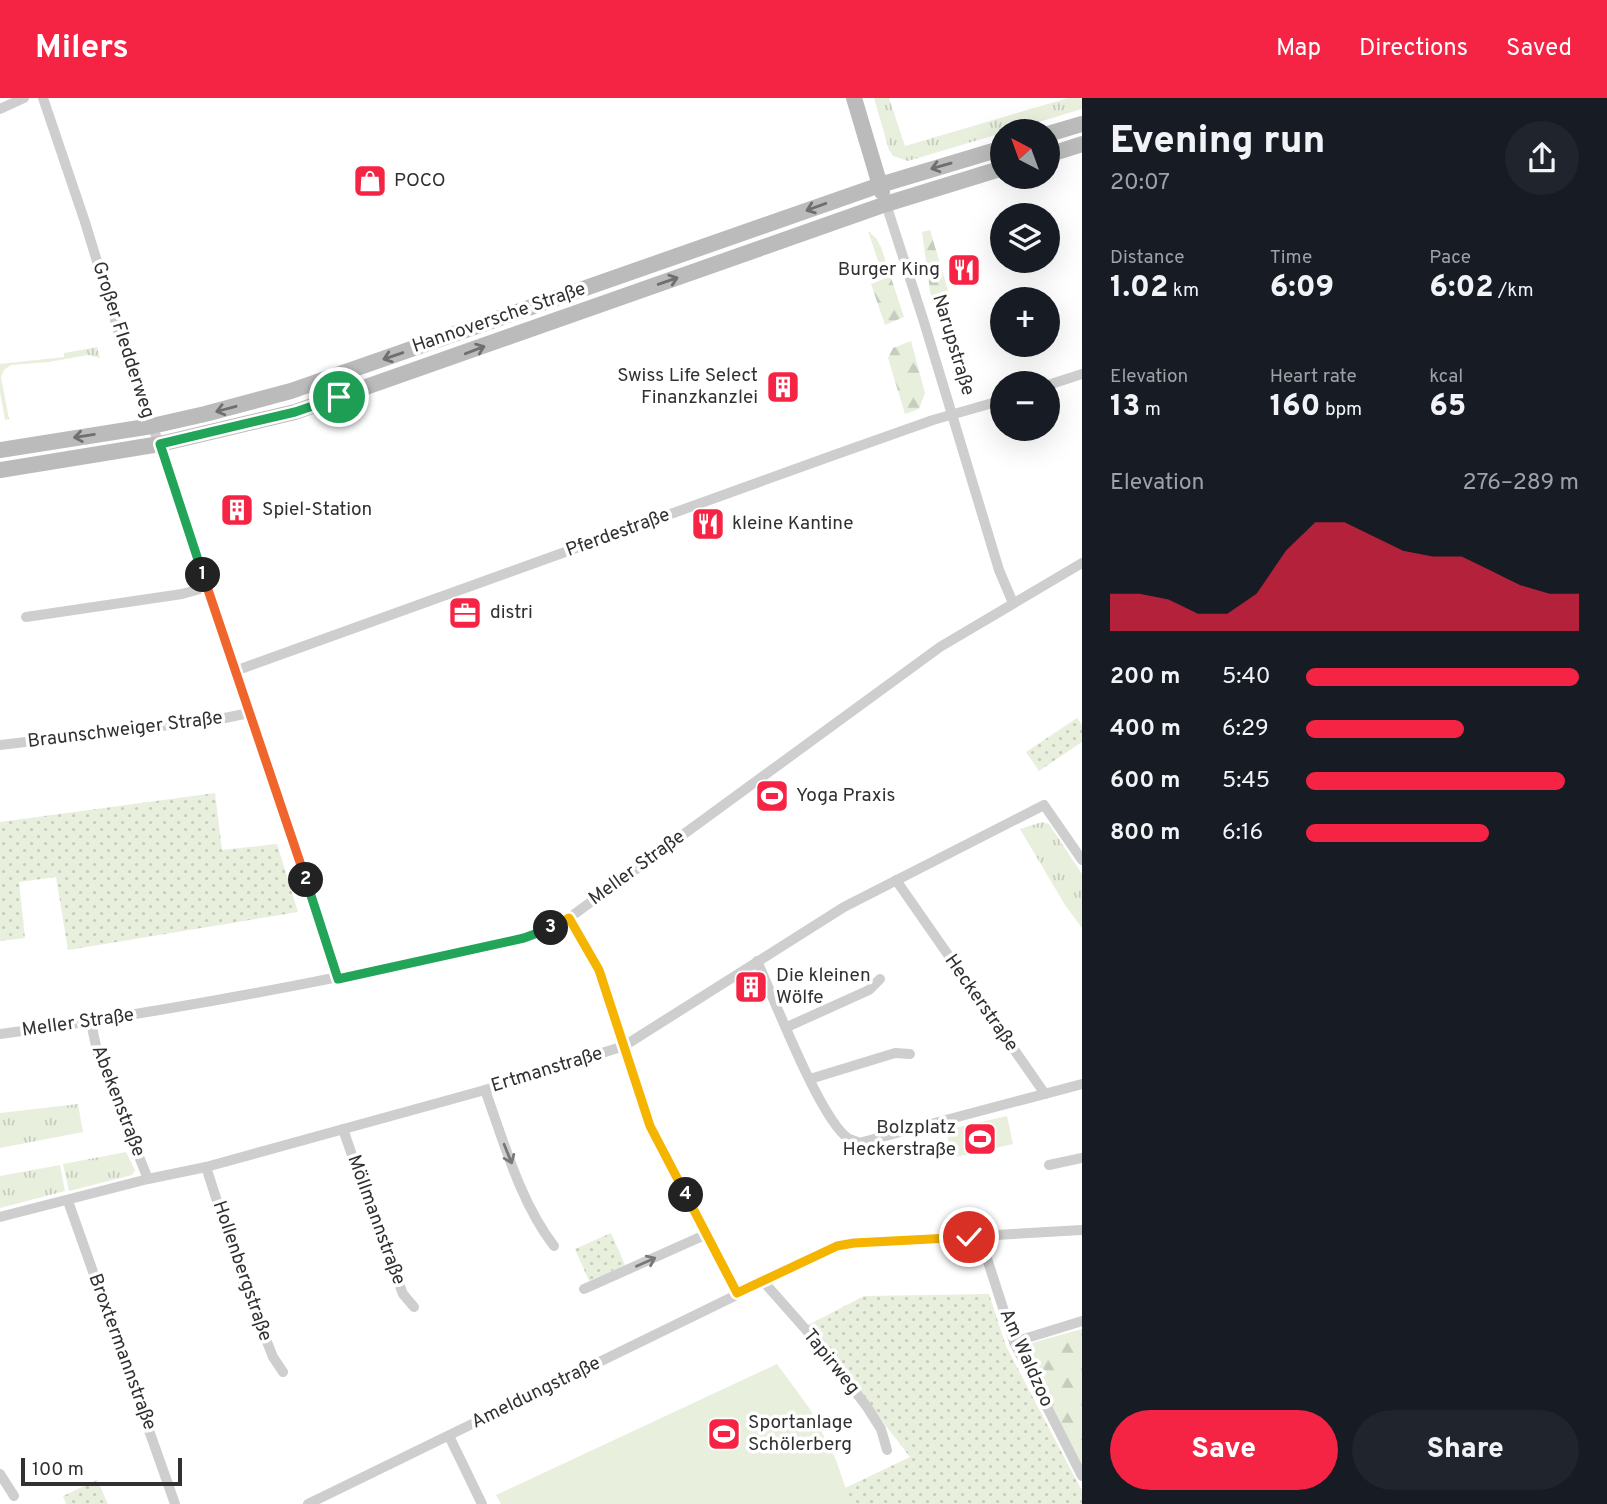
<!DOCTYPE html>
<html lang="en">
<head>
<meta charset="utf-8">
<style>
	:root { --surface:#171b24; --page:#20242c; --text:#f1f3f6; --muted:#9ea1a6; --accent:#f62444 }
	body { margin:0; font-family:Overpass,sans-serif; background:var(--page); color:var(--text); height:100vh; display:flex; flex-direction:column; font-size:26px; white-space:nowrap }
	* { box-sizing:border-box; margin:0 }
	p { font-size:23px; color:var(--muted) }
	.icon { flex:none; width:38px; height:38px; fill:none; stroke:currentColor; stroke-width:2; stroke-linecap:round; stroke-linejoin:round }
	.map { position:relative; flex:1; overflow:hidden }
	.drawer { display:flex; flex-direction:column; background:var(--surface); width:525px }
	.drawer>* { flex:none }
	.needle { width:46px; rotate:319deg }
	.buttons { position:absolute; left:990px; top:21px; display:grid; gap:14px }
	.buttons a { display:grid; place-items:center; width:70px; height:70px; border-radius:50%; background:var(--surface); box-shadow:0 7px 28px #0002; font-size:35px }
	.scale { position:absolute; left:21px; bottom:18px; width:161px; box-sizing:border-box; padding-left:7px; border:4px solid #313131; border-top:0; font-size:19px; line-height:24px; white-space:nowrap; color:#313131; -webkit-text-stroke:5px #fff; paint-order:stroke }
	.pin { position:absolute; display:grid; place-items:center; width:60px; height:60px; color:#fff; margin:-30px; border:4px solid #fff; border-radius:50%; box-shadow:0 2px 7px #0007 }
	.km { position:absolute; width:35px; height:35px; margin:-18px; border-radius:50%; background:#222; color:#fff; font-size:19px; line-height:35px; text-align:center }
	.round { display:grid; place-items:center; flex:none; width:74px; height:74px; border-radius:37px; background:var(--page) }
	.overview { display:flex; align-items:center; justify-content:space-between; height:119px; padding:0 28px }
	h1 { font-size:38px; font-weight:800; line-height:52px }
	.metrics { display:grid; grid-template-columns:repeat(3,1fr); gap:10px; height:119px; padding:7px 28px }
	.metrics div { display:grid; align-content:center }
	.metrics b { font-size:30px; font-weight:800 }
	.metrics small { font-size:19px; font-weight:400 }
	.metrics p { font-size:19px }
	.chart { height:196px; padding:14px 28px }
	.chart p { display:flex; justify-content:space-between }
	.chart svg { width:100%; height:126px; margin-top:7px; fill:var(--accent); opacity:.7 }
	.primary-button { display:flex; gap:14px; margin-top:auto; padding:14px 28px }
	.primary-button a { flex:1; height:80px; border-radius:42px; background:var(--accent); color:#fff; font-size:28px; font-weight:800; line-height:80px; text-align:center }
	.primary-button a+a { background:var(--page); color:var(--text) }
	ul { padding:0 28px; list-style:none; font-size:23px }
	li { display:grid; grid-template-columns:112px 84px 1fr; align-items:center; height:52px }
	li i { height:18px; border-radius:9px; background:var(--accent) }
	header { display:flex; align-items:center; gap:42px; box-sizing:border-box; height:98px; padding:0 35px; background:var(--accent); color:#fff }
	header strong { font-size:33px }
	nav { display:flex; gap:38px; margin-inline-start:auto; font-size:24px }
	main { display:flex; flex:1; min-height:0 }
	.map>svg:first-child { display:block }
</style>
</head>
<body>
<header>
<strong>Milers</strong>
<nav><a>Map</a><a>Directions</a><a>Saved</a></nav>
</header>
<main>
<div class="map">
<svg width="1082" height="1406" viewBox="0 0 1082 1406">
	<defs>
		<pattern id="grass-tufts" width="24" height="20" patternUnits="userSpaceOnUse" patternTransform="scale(1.75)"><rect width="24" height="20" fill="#e8efdd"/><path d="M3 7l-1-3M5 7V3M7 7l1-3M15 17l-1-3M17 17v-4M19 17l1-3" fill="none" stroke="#c7cdbe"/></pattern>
		<pattern id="forest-firs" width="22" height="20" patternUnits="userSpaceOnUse" patternTransform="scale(1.75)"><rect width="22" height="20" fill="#e8efdd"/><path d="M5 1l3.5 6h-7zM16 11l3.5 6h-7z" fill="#c7cdbe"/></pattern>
		<pattern id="park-dots" width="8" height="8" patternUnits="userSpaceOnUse" patternTransform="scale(1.75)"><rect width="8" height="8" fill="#e8efdd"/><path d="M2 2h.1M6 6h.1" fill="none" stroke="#c7cdbe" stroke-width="1.8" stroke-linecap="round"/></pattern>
	</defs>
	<rect width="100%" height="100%" fill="#fff"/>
	<g fill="url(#grass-tufts)">
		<path d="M874,0H889L905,48L1068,0H1082V11L908,63L893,58L889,52Z"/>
		<path d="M97,249L100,260L88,257L49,264L11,267L4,272L1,279L9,321L5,322L0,294V266L64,259V255Z"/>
		<path d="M1042,724L1049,726L1082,776V830L1065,807L1020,731Z"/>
		<path d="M78,1006L83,1034L0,1050V1015Z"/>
		<path d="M126,1054L135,1072L132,1077L69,1093L63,1066Z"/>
		<path d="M60,1067L65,1093L0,1110V1078Z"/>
	</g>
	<g fill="url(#forest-firs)">
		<path d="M930,132L950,199L947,212L936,215L930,193L922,134Z"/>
		<path d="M868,133L876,140L881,149L904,219L885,227L871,186L884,181Z"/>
		<path d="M911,243L925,295L919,311L905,316L888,260L893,250Z"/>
		<path d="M1082,1231V1378L1017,1249Z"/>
	</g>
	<g fill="url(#park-dots)">
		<path d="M1077,620L1082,627V644L1039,673L1026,654Z"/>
		<path d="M215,695L222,752L277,746L298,814L68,852L56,779L19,784L25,840L0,843V724Z"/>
		<path d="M611,1135L625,1167L589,1183L575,1151Z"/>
		<path d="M989,1196L1006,1248L1082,1393V1406H851L845,1390L910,1359L808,1227L864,1198Z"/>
		<path d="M97,1382L108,1406H66L63,1398Z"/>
	</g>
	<g fill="#e8efdd">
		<path d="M1007,1018L1013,1046L952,1060L946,1032Z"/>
		<path d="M777,1266L810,1311L836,1362L851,1406H501L496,1397Z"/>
	</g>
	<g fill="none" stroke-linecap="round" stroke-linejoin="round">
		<g stroke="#cecece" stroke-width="10">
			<path d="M43,0L85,124L118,232L187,424L338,881"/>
			<path d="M0,11L24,0"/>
			<path d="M886,106L924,224L999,472L1013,505"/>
			<path d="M1048,287L1082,276"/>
			<path d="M26,519L182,496L207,489"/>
			<path d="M235,573L837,356L933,322L1003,302"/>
			<path d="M0,647L220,621L249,615"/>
			<path d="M896,782L1045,996"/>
			<path d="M569,820L599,872L650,1028L737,1195"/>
			<path d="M757,863C774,900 820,1022 849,1041C852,1042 856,1043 859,1045L1082,986"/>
			<path d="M91,925L98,957L148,1081"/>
			<path d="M787,929L869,892L880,881"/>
			<path d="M0,936C176,913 350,878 524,840L569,820L940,549L1082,465"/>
			<path d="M810,981L895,955L910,956"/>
			<path d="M485,992C504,1044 520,1104 554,1148"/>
			<path d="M343,1031L374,1121L403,1196L414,1209"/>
			<path d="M1049,1067L1082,1060"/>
			<path d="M206,1069L243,1183L273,1259L283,1274"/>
			<path d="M68,1103L175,1406"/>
			<path d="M0,1119L148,1081L206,1069L485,992L624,948L844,809L1044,707L1082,762"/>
			<path d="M980,1139L1014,1244L1082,1378"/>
			<path d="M763,1183L823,1251L867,1309L881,1331L887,1352"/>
			<path d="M584,1191L707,1136"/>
			<path d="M1014,1244L1082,1223"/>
			<path d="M449,1338L482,1406"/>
			<path d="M0,1376L14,1398"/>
			<path d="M308,1406L837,1148L854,1145L1082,1132"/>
		</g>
		<g stroke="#bbb" stroke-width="16">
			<path d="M854,0L882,94"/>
			<path d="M1048,36L1082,26"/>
			<path d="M1048,57L1082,46"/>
			<path d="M0,352L152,328L205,316L291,293L880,87L1003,50"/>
			<path d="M0,372L160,346L295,314L886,106L1003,70"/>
		</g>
	</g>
	<defs><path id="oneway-shaft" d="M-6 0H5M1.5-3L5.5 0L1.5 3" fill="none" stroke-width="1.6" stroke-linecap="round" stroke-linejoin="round" transform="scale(1.75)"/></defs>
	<g stroke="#6f6f6f">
		<use href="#oneway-shaft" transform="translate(941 68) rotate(164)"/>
		<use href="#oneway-shaft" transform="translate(816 109) rotate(160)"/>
		<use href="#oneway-shaft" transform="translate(668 183) rotate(-19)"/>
		<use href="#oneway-shaft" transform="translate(475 252) rotate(-21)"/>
		<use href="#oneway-shaft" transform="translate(393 258) rotate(161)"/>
		<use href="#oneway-shaft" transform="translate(226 311) rotate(165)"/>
		<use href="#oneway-shaft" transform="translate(84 338) rotate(171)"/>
	</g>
	<g stroke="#787878">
		<use href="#oneway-shaft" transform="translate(508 1056) rotate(68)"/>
		<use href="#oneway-shaft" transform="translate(646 1164) rotate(-24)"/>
	</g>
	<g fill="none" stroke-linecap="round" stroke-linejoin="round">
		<defs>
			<path id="split-1" d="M203,477L160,346L295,314L339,299"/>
			<path id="split-2" d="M203,477L306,782"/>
			<path id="split-3" d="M306,782L338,881L524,840L551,830"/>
			<path id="split-4" d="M551,830L569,820L599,872L650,1028L686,1097"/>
			<path id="split-5" d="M686,1097L737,1195L837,1148L854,1145L969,1139"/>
		</defs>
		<use href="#split-1" stroke="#fff" stroke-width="14"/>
		<use href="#split-2" stroke="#fff" stroke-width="14"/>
		<use href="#split-3" stroke="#fff" stroke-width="14"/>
		<use href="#split-4" stroke="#fff" stroke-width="14"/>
		<use href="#split-5" stroke="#fff" stroke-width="14"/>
		<use href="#split-1" stroke="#22a559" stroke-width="9"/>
		<use href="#split-2" stroke="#f0652b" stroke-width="9"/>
		<use href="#split-3" stroke="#22a559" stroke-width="9"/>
		<use href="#split-4" stroke="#f5b400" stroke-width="9"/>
		<use href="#split-5" stroke="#f5b400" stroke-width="9"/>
	</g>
	<defs>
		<symbol id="shop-square" viewBox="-11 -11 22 22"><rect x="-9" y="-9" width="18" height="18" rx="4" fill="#f62444" stroke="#fff"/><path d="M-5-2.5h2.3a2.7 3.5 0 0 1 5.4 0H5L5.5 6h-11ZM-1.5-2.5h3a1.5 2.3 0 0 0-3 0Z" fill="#fff"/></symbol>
		<symbol id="restaurant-square" viewBox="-11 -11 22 22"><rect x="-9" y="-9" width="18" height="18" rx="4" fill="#f62444" stroke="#fff"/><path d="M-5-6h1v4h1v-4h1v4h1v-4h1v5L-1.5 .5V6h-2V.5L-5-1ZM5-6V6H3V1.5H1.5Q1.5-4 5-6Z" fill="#fff"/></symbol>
		<symbol id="building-square" viewBox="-11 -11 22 22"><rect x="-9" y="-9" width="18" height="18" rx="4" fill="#f62444" stroke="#fff"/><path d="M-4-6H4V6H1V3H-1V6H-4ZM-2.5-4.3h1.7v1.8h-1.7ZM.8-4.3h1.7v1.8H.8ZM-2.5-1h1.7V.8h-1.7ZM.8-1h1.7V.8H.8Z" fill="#fff"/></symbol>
		<symbol id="office-square" viewBox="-11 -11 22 22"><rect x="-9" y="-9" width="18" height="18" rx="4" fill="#f62444" stroke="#fff"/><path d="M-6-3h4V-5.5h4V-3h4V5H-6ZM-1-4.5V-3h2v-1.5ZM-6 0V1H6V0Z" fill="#fff"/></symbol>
		<symbol id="stadium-square" viewBox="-11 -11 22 22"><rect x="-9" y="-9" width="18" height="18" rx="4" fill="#f62444" stroke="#fff"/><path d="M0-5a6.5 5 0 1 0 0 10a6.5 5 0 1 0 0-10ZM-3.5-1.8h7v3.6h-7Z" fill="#fff"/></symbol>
	</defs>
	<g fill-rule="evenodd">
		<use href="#shop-square" x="351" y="64" width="38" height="38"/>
		<use href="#restaurant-square" x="945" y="153" width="38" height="38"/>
		<use href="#building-square" x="764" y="270" width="38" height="38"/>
		<use href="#building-square" x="218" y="393" width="38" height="38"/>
		<use href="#restaurant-square" x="689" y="407" width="38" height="38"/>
		<use href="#office-square" x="446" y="496" width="38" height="38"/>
		<use href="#stadium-square" x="753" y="679" width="38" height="38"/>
		<use href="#building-square" x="732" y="870" width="38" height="38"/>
		<use href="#stadium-square" x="961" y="1022" width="38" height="38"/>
		<use href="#stadium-square" x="705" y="1317" width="38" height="38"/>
	</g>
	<g text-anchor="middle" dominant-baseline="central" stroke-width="7" stroke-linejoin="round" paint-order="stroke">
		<g font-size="19" fill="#313131" stroke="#fff" text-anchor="start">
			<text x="394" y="83">POCO</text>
			<text x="940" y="172" text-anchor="end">Burger King</text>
			<text x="758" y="278" text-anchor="end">Swiss Life Select<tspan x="758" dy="22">Finanzkanzlei</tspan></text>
			<text x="262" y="412">Spiel-Station</text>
			<text x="732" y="426">kleine Kantine</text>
			<text x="490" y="515">distri</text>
			<text x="796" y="698">Yoga Praxis</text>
			<text x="776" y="878">Die kleinen<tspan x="776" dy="22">Wölfe</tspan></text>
			<text x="956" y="1030" text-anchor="end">Bolzplatz<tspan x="956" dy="22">Heckerstraße</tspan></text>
			<text x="748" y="1325">Sportanlage<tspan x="748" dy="22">Schölerberg</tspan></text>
		</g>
		<g font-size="19" fill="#313131" stroke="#fff">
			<text transform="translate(499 220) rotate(-19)">Hannoversche Straße</text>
			<text transform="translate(123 242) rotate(72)">Großer Fledderweg</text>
			<text transform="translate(953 247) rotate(73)">Narupstraße</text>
			<text transform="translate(618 435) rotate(-20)">Pferdestraße</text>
			<text transform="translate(125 632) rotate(-7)">Braunschweiger Straße</text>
			<text transform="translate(637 770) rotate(-36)">Meller Straße</text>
			<text transform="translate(981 905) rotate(55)">Heckerstraße</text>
			<text transform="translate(78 925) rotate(-8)">Meller Straße</text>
			<text transform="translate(547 972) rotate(-17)">Ertmanstraße</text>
			<text transform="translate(118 1003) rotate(69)">Abekenstraße</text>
			<text transform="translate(376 1122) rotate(70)">Möllmannstraße</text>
			<text transform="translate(242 1173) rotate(71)">Hollenbergstraße</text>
			<text transform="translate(122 1254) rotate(70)">Broxtermannstraße</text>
			<text transform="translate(1026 1260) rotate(66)">Am Waldzoo</text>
			<text transform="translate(831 1264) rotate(51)">Tapirweg</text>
			<text transform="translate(536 1295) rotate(-26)">Ameldungstraße</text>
		</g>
	</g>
</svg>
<div class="buttons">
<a><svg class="needle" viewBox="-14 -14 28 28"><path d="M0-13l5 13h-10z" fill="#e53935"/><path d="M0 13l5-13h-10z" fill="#9ea1a6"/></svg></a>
<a><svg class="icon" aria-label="layers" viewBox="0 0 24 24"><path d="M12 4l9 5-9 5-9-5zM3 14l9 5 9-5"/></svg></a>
<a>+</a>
<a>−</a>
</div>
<div class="scale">100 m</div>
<div class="pin" style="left:339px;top:299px;background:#1e9e55"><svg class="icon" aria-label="arrive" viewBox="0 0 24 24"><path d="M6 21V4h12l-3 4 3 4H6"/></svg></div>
<div class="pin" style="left:969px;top:1139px;background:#d93025"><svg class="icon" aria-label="check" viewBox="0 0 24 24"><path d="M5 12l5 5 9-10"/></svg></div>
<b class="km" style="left:203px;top:477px">1</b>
<b class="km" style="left:306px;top:782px">2</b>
<b class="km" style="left:551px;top:830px">3</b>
<b class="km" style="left:686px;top:1097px">4</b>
</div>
<section class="drawer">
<div class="overview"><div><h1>Evening run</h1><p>20:07</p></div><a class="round"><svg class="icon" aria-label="share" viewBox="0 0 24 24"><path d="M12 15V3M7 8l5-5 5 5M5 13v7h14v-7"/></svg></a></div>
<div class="metrics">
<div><p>Distance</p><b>1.02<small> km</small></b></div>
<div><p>Time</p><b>6:09</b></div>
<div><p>Pace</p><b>6:02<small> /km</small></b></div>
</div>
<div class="metrics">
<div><p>Elevation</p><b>13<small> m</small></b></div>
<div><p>Heart rate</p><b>160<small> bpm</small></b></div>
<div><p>kcal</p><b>65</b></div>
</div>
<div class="chart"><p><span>Elevation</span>276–289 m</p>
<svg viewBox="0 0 160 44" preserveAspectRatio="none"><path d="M0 44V31L10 31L20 33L30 38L40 38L50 31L60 16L70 6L80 6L90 11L100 16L110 18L120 18L130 23L140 28L150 31L160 31V44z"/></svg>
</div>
<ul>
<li><b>200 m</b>5:40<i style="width:100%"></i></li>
<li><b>400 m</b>6:29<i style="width:58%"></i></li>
<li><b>600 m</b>5:45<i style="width:95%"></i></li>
<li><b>800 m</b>6:16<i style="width:67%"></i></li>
</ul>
<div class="primary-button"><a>Save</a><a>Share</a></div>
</section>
</main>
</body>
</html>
